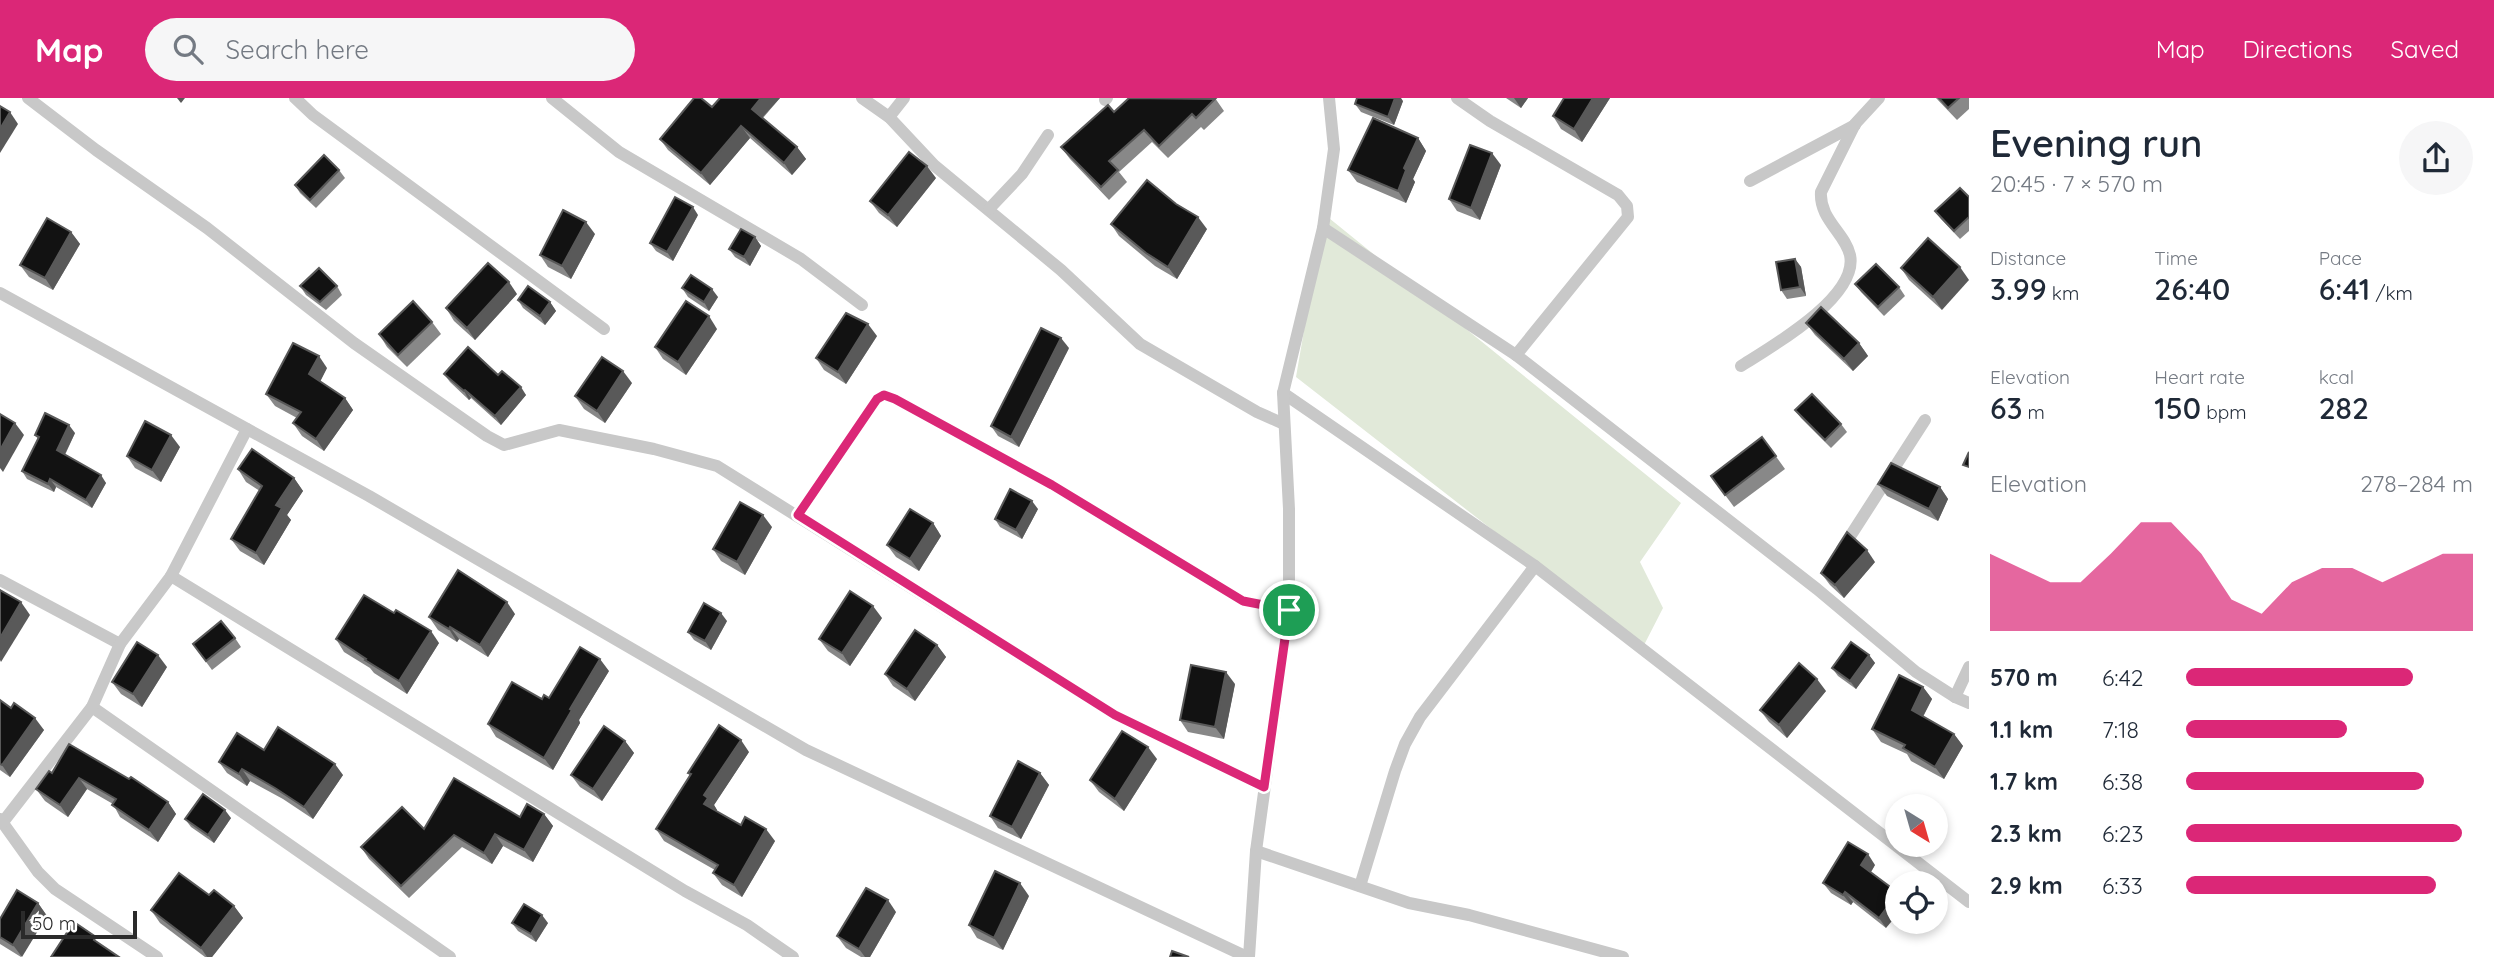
<!DOCTYPE html>
<html lang="en">
<head>
<meta charset="utf-8">
<style>
	:root { --surface:#fff; --page:#f6f6f7; --text:#1f2937; --muted:#747a83; --accent:#db2777 }
	body { margin:0; font-family:Quicksand,sans-serif; background:var(--page); color:var(--text); height:100vh; display:flex; flex-direction:column; font-size:26px; white-space:nowrap }
	* { box-sizing:border-box; margin:0 }
	p { font-size:23px; color:var(--muted) }
	.icon { flex:none; width:38px; height:38px; fill:none; stroke:currentColor; stroke-width:2; stroke-linecap:round; stroke-linejoin:round }
	.map { position:relative; flex:1; overflow:hidden }
	.panel { display:flex; flex-direction:column; background:var(--surface); width:525px }
	.panel>* { flex:none }
	.needle { width:46px; rotate:143deg }
	.buttons { position:absolute; left:1885px; top:696px; display:grid; gap:14px }
	.buttons a { display:grid; place-items:center; width:63px; height:63px; border-radius:50%; background:var(--surface); box-shadow:0 4px 10px #0003; font-size:35px }
	.scale { position:absolute; left:21px; bottom:18px; width:116px; box-sizing:border-box; padding-left:7px; border:4px solid #2b2b2b; border-top:0; font-size:19px; line-height:24px; white-space:nowrap; color:#2b2b2b; -webkit-text-stroke:5px #fff; paint-order:stroke }
	.pin { position:absolute; display:grid; place-items:center; width:60px; height:60px; color:#fff; margin:-30px; border:4px solid #fff; border-radius:50%; box-shadow:0 2px 7px #0007 }
	.round { display:grid; place-items:center; flex:none; width:74px; height:74px; border-radius:37px; background:var(--page) }
	.head { display:flex; align-items:center; justify-content:space-between; height:119px; padding:0 21px }
	h1 { font-size:38px; font-weight:600; line-height:52px }
	.stats { display:grid; grid-template-columns:repeat(3,1fr); gap:10px; height:119px; padding:7px 21px }
	.stats div { display:grid; align-content:center }
	.stats b { font-size:30px; font-weight:600 }
	.stats small { font-size:19px; font-weight:400 }
	.stats p { font-size:19px }
	.chart { height:196px; padding:14px 21px }
	.chart p { display:flex; justify-content:space-between }
	.chart svg { width:100%; height:126px; margin-top:7px; fill:var(--accent); opacity:.7 }
	ul { padding:0 21px; list-style:none; font-size:23px }
	li { display:grid; grid-template-columns:112px 84px 1fr; align-items:center; height:52px }
	li i { height:18px; border-radius:9px; background:var(--accent) }
	header { display:flex; align-items:center; gap:42px; box-sizing:border-box; height:98px; padding:0 35px; background:var(--accent); color:#fff }
	header strong { font-size:33px }
	nav { display:flex; gap:38px; margin-inline-start:auto; font-size:24px }
	.search { width:490px; height:63px; background:var(--page); display:flex; align-items:center; gap:18px; box-sizing:border-box; padding:0 24px; border-radius:38px; color:var(--muted); font-size:26px }
	main { display:flex; flex:1; min-height:0 }
	.map>svg:first-child { display:block }
</style>
</head>
<body>
<header>
<strong>Map</strong>
<div class="search"><svg class="icon" aria-label="search" viewBox="0 0 24 24"><circle cx="10" cy="10" r="6"/><path d="M15 15l6 6"/></svg>Search here</div>
<nav><a>Map</a><a>Directions</a><a>Saved</a></nav>
</header>
<main>
<div class="map">
<svg width="1969" height="859" viewBox="0 0 1969 859">
	<rect width="100%" height="100%" fill="#fff"/>
	<path fill="#e1e9d9" d="M1324,116L1681,405L1640,464L1663,510L1643,549L1296,279Z"/>
	<g fill="none" stroke-linecap="round" stroke-linejoin="round">
		<g stroke="#c8c8c8" stroke-width="12">
			<path d="M28,0L96,52L207,130L354,245L487,338L504,347L559,332L654,351L717,368L1115,617L1264,689"/>
			<path d="M295,0L313,17L604,231"/>
			<path d="M552,0L619,54L801,161L862,207"/>
			<path d="M862,0L889,19L935,68L1061,172L1140,246L1257,314L1284,326"/>
			<path d="M1457,0L1490,23L1618,97L1627,108L1628,119L1516,257"/>
			<path d="M1105,2L1107,0"/>
			<path d="M889,19L904,0"/>
			<path d="M1750,83L1855,27"/>
			<path d="M989,111L1022,76L1048,37"/>
			<path d="M1323,130L1516,257L1817,491L1916,574L1955,599L1969,605"/>
			<path d="M0,195L369,398L806,652L1247,859"/>
			<path d="M1741,268C1771,249 1859,199 1850,157C1845,135 1819,121 1821,94L1855,26L1879,0"/>
			<path d="M1283,295L1535,468L1969,804"/>
			<path d="M798,417L877,301L884,297L895,301L1052,387L1243,503L1289,512"/>
			<path d="M1842,451L1925,322"/>
			<path d="M171,478L685,793L747,827L793,859"/>
			<path d="M0,482L120,546"/>
			<path d="M1955,599L1969,569"/>
			<path d="M92,609L450,859"/>
			<path d="M0,721L38,774L55,791L157,859"/>
			<path d="M3,724L92,609L120,546L171,478L247,331"/>
			<path d="M1256,753L1409,805L1469,817L1623,859"/>
			<path d="M1360,788L1395,673L1405,646L1420,619L1535,468"/>
			<path d="M1249,859L1256,753L1289,512V411L1283,295L1323,130L1334,51L1329,0"/>
		</g>
	</g>
	<g fill="#888">
		<path d="M720,0H780L763,20L797,49L806,61L792,77L750,40L710,87L668,52L660,41L712,9Z"/>
		<path d="M1215,0L1224,13L1204,32L1201,29L1168,60L1152,44L1119,74L1127,84L1109,102L1070,61L1061,49L1114,14Z"/>
		<path d="M1506,0H1528L1521,10Z"/>
		<path d="M1564,0H1610L1582,44L1561,31L1553,18Z"/>
		<path d="M1936,0H1969V11L1957,22Z"/>
		<path d="M1403,3L1394,27L1361,14L1355,6Z"/>
		<path d="M1418,40L1426,53L1413,81L1415,84L1406,105L1357,84L1348,72Z"/>
		<path d="M1501,67L1480,122L1457,113L1449,101Z"/>
		<path d="M339,72L345,80L316,110L300,95L295,87Z"/>
		<path d="M936,80L897,129L879,115L870,103Z"/>
		<path d="M1969,99V133L1960,141L1941,121L1935,113Z"/>
		<path d="M698,117L673,163L656,153L650,145Z"/>
		<path d="M1111,126L1207,131L1177,181L1155,168L1119,138Z"/>
		<path d="M71,134L80,146L53,192L29,179L20,167Z"/>
		<path d="M595,136L571,181L548,169L540,157Z"/>
		<path d="M755,139L761,148L750,168L735,159L729,151Z"/>
		<path d="M1928,140L1942,212L1909,182L1901,170Z"/>
		<path d="M1795,161L1801,169L1806,198L1787,201L1781,192Z"/>
		<path d="M1855,186L1899,189L1905,198L1884,218L1861,194Z"/>
		<path d="M300,188H337L342,197L326,212L306,197Z"/>
		<path d="M682,190L718,199L709,213L688,199Z"/>
		<path d="M517,196L475,242L454,223L446,210Z"/>
		<path d="M518,202L550,204L556,213L545,227L523,210Z"/>
		<path d="M432,224L441,236L407,269L387,249L379,236Z"/>
		<path d="M1806,225L1859,245L1868,258L1853,273L1815,237Z"/>
		<path d="M717,231L686,277L663,261L655,249Z"/>
		<path d="M877,238L846,286L824,272L816,260Z"/>
		<path d="M1069,250L1019,349L998,338L991,328Z"/>
		<path d="M327,270L320,283L345,300L353,312L324,353L302,338L293,325L297,320L275,308L266,296Z"/>
		<path d="M444,276L498,277L526,297L501,327L471,300L469,302L450,284Z"/>
		<path d="M632,285L605,325L584,311L575,298Z"/>
		<path d="M1795,312L1841,326L1847,334L1831,350L1801,320Z"/>
		<path d="M75,335L65,357L106,385L92,410L56,389L54,394L27,381L22,373L38,341L35,337Z"/>
		<path d="M1762,339L1785,371L1734,409L1711,378Z"/>
		<path d="M180,349L161,384L135,370L127,358Z"/>
		<path d="M238,371L294,380L303,393L287,417L291,422L264,467L240,453L231,441L260,393L246,384Z"/>
		<path d="M1878,386L1940,389L1948,401L1938,423L1887,398Z"/>
		<path d="M1038,411L1022,441L1000,429L995,421Z"/>
		<path d="M933,425L941,438L919,473L896,459L887,447Z"/>
		<path d="M772,429L745,477L721,463L713,451Z"/>
		<path d="M1875,464L1844,500L1830,487L1821,475Z"/>
		<path d="M515,516L488,559L459,541L457,544L438,532L429,519Z"/>
		<path d="M882,520L850,568L828,553L819,541Z"/>
		<path d="M727,523L711,552L694,542L688,534Z"/>
		<path d="M235,540L241,549L212,572L193,546Z"/>
		<path d="M336,541L439,545L407,596L374,575L370,570L344,554Z"/>
		<path d="M937,547L946,559L915,603L893,588L885,576Z"/>
		<path d="M1869,557L1875,565L1856,591L1838,578L1832,570Z"/>
		<path d="M167,569L142,609L121,596L112,584Z"/>
		<path d="M609,573L579,622L580,625L553,672L496,639L488,626L542,601L549,600Z"/>
		<path d="M1235,586L1224,641L1188,634L1180,622Z"/>
		<path d="M1923,589L1932,601L1923,619L1954,636L1963,648L1944,681L1911,663L1907,656L1881,644L1872,631Z"/>
		<path d="M1826,593L1787,640L1769,624L1760,612Z"/>
		<path d="M0,602L44,632L10,679L0,672Z"/>
		<path d="M625,643L634,655L602,703L580,689L571,677Z"/>
		<path d="M69,646L168,704L176,716L158,744L120,719L113,706L87,691L68,719L45,703L36,691L52,675Z"/>
		<path d="M264,652L343,677L313,721L283,701L250,683L247,688L227,675L219,664Z"/>
		<path d="M749,654L714,707L717,712L716,713L741,727L775,743L742,799L722,787L713,775L715,772L664,743L656,731L690,678L688,675Z"/>
		<path d="M1157,661L1124,713L1099,694L1090,682Z"/>
		<path d="M1040,675L1049,687L1021,741L998,730L990,718Z"/>
		<path d="M544,716L553,728L533,764L503,748L492,766L462,749L409,800L369,761L361,749L424,731Z"/>
		<path d="M231,720L214,745L191,729L185,721Z"/>
		<path d="M1875,767L1871,774L1886,830L1853,804L1851,807L1831,795L1823,785Z"/>
		<path d="M209,797L234,808L243,820L212,859H205L160,825L151,812Z"/>
		<path d="M1029,798L1003,852L977,840L969,827Z"/>
		<path d="M38,805L47,818L21,859L0,846V821Z"/>
		<path d="M896,814L870,859H861L846,850L837,838Z"/>
		<path d="M512,825H548L536,844L518,833Z"/>
	</g>
	<g fill="#595959">
		<path d="M177,0H185L181,5Z"/>
		<path d="M761,0H780L760,22L752,11Z"/>
		<path d="M1395,0H1401L1403,3L1394,27L1388,19Z"/>
		<path d="M1514,0H1528L1521,10Z"/>
		<path d="M1593,0H1610L1582,44L1574,31Z"/>
		<path d="M10,14L18,26L0,55V31Z"/>
		<path d="M741,28L750,40L710,87L701,75Z"/>
		<path d="M1418,40L1426,53L1413,81L1415,84L1406,105L1398,93L1404,70Z"/>
		<path d="M797,49L806,61L792,77L784,65Z"/>
		<path d="M1492,55L1501,67L1480,122L1471,110Z"/>
		<path d="M927,68L936,80L897,129L888,117Z"/>
		<path d="M693,109L698,117L673,163L667,154Z"/>
		<path d="M1198,119L1207,131L1177,181L1168,169Z"/>
		<path d="M586,124L595,136L571,181L562,168Z"/>
		<path d="M71,134L80,146L53,192L45,180Z"/>
		<path d="M755,139L761,148L750,168L744,159Z"/>
		<path d="M1795,161L1801,169L1806,198L1800,189Z"/>
		<path d="M1960,169L1969,182L1942,212L1933,199Z"/>
		<path d="M509,184L517,196L475,242L467,230Z"/>
		<path d="M712,191L718,199L709,213L704,204Z"/>
		<path d="M550,204L556,213L545,227L540,218Z"/>
		<path d="M709,218L717,231L686,277L678,264Z"/>
		<path d="M868,226L877,238L846,286L838,274Z"/>
		<path d="M1061,240L1069,250L1019,349L1011,339Z"/>
		<path d="M1859,245L1868,258L1853,273L1844,261Z"/>
		<path d="M319,258L327,270L318,288L309,276Z"/>
		<path d="M623,273L632,285L605,325L597,313Z"/>
		<path d="M521,289L526,297L501,327L495,318Z"/>
		<path d="M465,292L471,300L469,302L464,293Z"/>
		<path d="M345,300L353,312L324,353L316,341Z"/>
		<path d="M15,325L24,337L3,374L0,370V352Z"/>
		<path d="M69,327L75,335L63,360L57,352Z"/>
		<path d="M171,337L180,349L161,384L152,372Z"/>
		<path d="M101,377L106,385L92,410L86,402Z"/>
		<path d="M294,380L303,393L287,417L291,422L264,467L256,455L276,407Z"/>
		<path d="M50,381L56,389L54,394L48,386Z"/>
		<path d="M1940,389L1948,401L1938,423L1929,411Z"/>
		<path d="M1032,403L1038,411L1022,441L1016,432Z"/>
		<path d="M763,417L772,429L745,477L737,464Z"/>
		<path d="M933,425L941,438L919,473L910,461Z"/>
		<path d="M1867,452L1875,464L1844,500L1835,487Z"/>
		<path d="M21,504L30,517L1,564L0,562V540Z"/>
		<path d="M507,504L515,516L488,559L480,547Z"/>
		<path d="M873,508L882,520L850,568L842,555Z"/>
		<path d="M721,515L727,523L711,552L705,543Z"/>
		<path d="M450,529L459,541L457,544L449,531Z"/>
		<path d="M431,533L439,545L407,596L399,583Z"/>
		<path d="M937,547L946,559L915,603L907,591Z"/>
		<path d="M158,557L167,569L142,609L133,596Z"/>
		<path d="M1869,557L1875,565L1856,591L1850,583Z"/>
		<path d="M600,561L609,573L579,622L580,625L553,672L544,660L570,611Z"/>
		<path d="M1226,574L1235,586L1224,641L1215,629Z"/>
		<path d="M1817,581L1826,593L1787,640L1779,627Z"/>
		<path d="M1923,589L1932,601L1920,624L1912,612Z"/>
		<path d="M35,620L44,632L10,679L2,667Z"/>
		<path d="M1954,636L1963,648L1944,681L1935,669Z"/>
		<path d="M741,642L749,654L714,707L717,712L713,718L704,706V697Z"/>
		<path d="M625,643L634,655L602,703L593,691Z"/>
		<path d="M1148,649L1157,661L1124,713L1115,701Z"/>
		<path d="M335,666L343,677L313,721L304,709Z"/>
		<path d="M242,671L250,683L247,688L239,676Z"/>
		<path d="M1040,675L1049,687L1021,741L1012,729Z"/>
		<path d="M79,680L87,691L68,719L60,707Z"/>
		<path d="M168,704L176,716L158,744L149,732Z"/>
		<path d="M225,712L231,720L214,745L208,737Z"/>
		<path d="M544,716L553,728L533,764L524,752Z"/>
		<path d="M766,731L775,743L742,799L734,787Z"/>
		<path d="M495,736L503,748L492,766L484,755Z"/>
		<path d="M1868,756L1875,767L1869,777L1861,767Z"/>
		<path d="M1020,785L1029,798L1003,852L994,840Z"/>
		<path d="M1845,794L1853,804L1851,807L1843,797Z"/>
		<path d="M1897,796V817L1886,830L1879,820Z"/>
		<path d="M888,802L896,814L870,859H865L859,851Z"/>
		<path d="M38,805L47,818L22,859L13,847Z"/>
		<path d="M234,808L243,820L212,859H207L201,850Z"/>
		<path d="M542,817L548,825L536,844L531,836Z"/>
	</g>
	<g fill="#121212" stroke="#595959" stroke-width="2">
		<path d="M694,0H701L712,9L720,0H761L752,11L797,49L784,65L741,28L701,75L660,41Z"/>
		<path d="M1129,0L1215,1L1196,20L1192,16L1159,48L1144,32L1109,63L1118,72L1101,89L1061,49L1108,7L1114,14Z"/>
		<path d="M1357,0H1395L1388,19L1355,6Z"/>
		<path d="M1564,0H1593L1574,31L1553,18Z"/>
		<path d="M1939,0H1959L1948,10Z"/>
		<path d="M0,8L10,14L0,31Z"/>
		<path d="M1373,20L1418,40L1404,70L1406,72L1398,93L1348,72Z"/>
		<path d="M1470,47L1492,55L1471,110L1449,101Z"/>
		<path d="M909,54L927,68L888,117L870,103Z"/>
		<path d="M324,57L339,72L310,102L295,87Z"/>
		<path d="M1147,82L1176,106L1198,119L1168,169L1146,155L1111,126Z"/>
		<path d="M1960,90L1969,99V119L1954,133L1935,113Z"/>
		<path d="M675,99L693,109L667,154L650,145Z"/>
		<path d="M563,112L586,124L562,168L540,157Z"/>
		<path d="M47,120L71,134L45,180L20,167Z"/>
		<path d="M741,131L755,139L744,159L729,151Z"/>
		<path d="M1928,140L1960,169L1933,199L1901,170Z"/>
		<path d="M1795,161L1800,189L1781,192L1776,164Z"/>
		<path d="M488,165L509,184L467,230L446,210Z"/>
		<path d="M1876,166L1899,189L1878,209L1855,186Z"/>
		<path d="M319,170L337,188L320,204L300,188Z"/>
		<path d="M691,177L712,191L704,204L682,190Z"/>
		<path d="M528,188L550,204L540,218L518,202Z"/>
		<path d="M413,203L432,224L398,257L379,236Z"/>
		<path d="M686,203L709,218L678,264L655,249Z"/>
		<path d="M1821,209L1859,245L1844,261L1806,225Z"/>
		<path d="M846,215L868,226L838,274L816,260Z"/>
		<path d="M1041,230L1061,240L1011,339L991,328Z"/>
		<path d="M293,245L319,258L309,276L345,300L316,341L293,325L301,314L266,296Z"/>
		<path d="M468,249L498,277L502,273L521,289L495,318L465,292L464,293L444,276Z"/>
		<path d="M602,259L623,273L597,313L575,298Z"/>
		<path d="M1812,296L1841,326L1825,342L1795,312Z"/>
		<path d="M45,315L69,327L57,352L101,377L86,402L50,381L48,386L22,373L39,339L35,337Z"/>
		<path d="M0,316L15,325L0,352Z"/>
		<path d="M145,323L171,337L152,372L127,358Z"/>
		<path d="M1762,339L1776,358L1725,397L1711,378Z"/>
		<path d="M252,351L294,380L276,407L282,410L256,455L231,441L262,388L238,371Z"/>
		<path d="M1969,354V369L1963,367Z"/>
		<path d="M1891,365L1940,389L1929,411L1878,386Z"/>
		<path d="M1010,391L1032,403L1016,432L995,421Z"/>
		<path d="M740,404L763,417L737,464L713,451Z"/>
		<path d="M910,411L933,425L910,461L887,447Z"/>
		<path d="M1847,434L1867,452L1835,487L1821,475Z"/>
		<path d="M458,472L507,504L480,547L450,529L449,531L429,519Z"/>
		<path d="M0,492L21,504L0,540Z"/>
		<path d="M850,493L873,508L842,555L819,541Z"/>
		<path d="M364,497L394,515L396,512L431,533L399,583L365,562L366,561L336,541Z"/>
		<path d="M704,505L721,515L705,543L688,534Z"/>
		<path d="M221,523L235,540L206,563L193,546Z"/>
		<path d="M915,532L937,547L907,591L885,576Z"/>
		<path d="M137,544L158,557L133,596L112,584Z"/>
		<path d="M1851,544L1869,557L1850,583L1832,570Z"/>
		<path d="M580,549L600,561L570,611L572,612L544,660L488,626L512,584L542,601L544,597L549,600Z"/>
		<path d="M1799,565L1817,581L1779,627L1760,612Z"/>
		<path d="M1191,567L1226,574L1215,629L1180,622Z"/>
		<path d="M1899,577L1923,589L1912,612L1954,636L1935,669L1903,650L1905,647L1872,631Z"/>
		<path d="M0,602L11,610L14,605L35,620L2,667L0,666Z"/>
		<path d="M719,627L741,642L704,697L708,700L704,706L741,727L745,719L766,731L734,787L713,775L718,767L656,731L691,676L688,675Z"/>
		<path d="M604,628L625,643L593,691L571,677Z"/>
		<path d="M278,629L335,666L304,709L275,690L242,671L239,676L219,664L237,635L264,652Z"/>
		<path d="M1122,633L1148,649L1115,701L1090,682Z"/>
		<path d="M69,646L129,681L131,679L168,704L149,732L112,707L116,701L79,680L60,707L36,691L49,673L52,675Z"/>
		<path d="M1018,663L1040,675L1012,729L990,718Z"/>
		<path d="M454,680L520,719L527,706L544,716L524,752L495,736L484,755L454,737L401,788L361,749L402,709L424,731Z"/>
		<path d="M203,696L225,712L208,737L185,721Z"/>
		<path d="M1848,744L1868,756L1861,767L1897,794V796L1879,820L1845,794L1843,797L1823,785Z"/>
		<path d="M995,773L1020,785L994,840L969,827Z"/>
		<path d="M179,775L209,797L214,792L234,808L201,850L151,812Z"/>
		<path d="M866,790L888,802L859,851L837,838Z"/>
		<path d="M17,792L38,805L13,847L0,839V821Z"/>
		<path d="M524,806L542,817L531,836L512,825Z"/>
		<path d="M74,824L96,839L94,842L119,859H51Z"/>
		<path d="M1172,853L1189,859H1170Z"/>
	</g>
	<g fill="none" stroke-linecap="round" stroke-linejoin="round">
		<defs>
			<path id="route" d="M884,297L895,301L1052,387L1243,503L1289,512L1264,689L1115,617L798,417L877,301Z"/>
		</defs>
		<use href="#route" stroke="#fff" stroke-width="14"/>
		<use href="#route" stroke="#db2777" stroke-width="9"/>
	</g>
</svg>
<div class="buttons">
<a><svg class="needle" viewBox="-14 -14 28 28"><path d="M0-13l5 13h-10z" fill="#e53935"/><path d="M0 13l5-13h-10z" fill="#747a83"/></svg></a>
<a><svg class="icon" aria-label="locate" viewBox="0 0 24 24"><circle cx="12" cy="12" r="6"/><path d="M12 2v4M12 18v4M2 12h4M18 12h4"/></svg></a>
</div>
<div class="scale">50 m</div>
<div class="pin" style="left:1289px;top:512px;background:#1e9e55"><svg class="icon" aria-label="arrive" viewBox="0 0 24 24"><path d="M6 21V4h12l-3 4 3 4H6"/></svg></div>
</div>
<section class="panel">
<div class="head"><div><h1>Evening run</h1><p>20:45 · 7 × 570 m</p></div><a class="round"><svg class="icon" aria-label="share" viewBox="0 0 24 24"><path d="M12 15V3M7 8l5-5 5 5M5 13v7h14v-7"/></svg></a></div>
<div class="stats">
<div><p>Distance</p><b>3.99<small> km</small></b></div>
<div><p>Time</p><b>26:40</b></div>
<div><p>Pace</p><b>6:41<small> /km</small></b></div>
</div>
<div class="stats">
<div><p>Elevation</p><b>63<small> m</small></b></div>
<div><p>Heart rate</p><b>150<small> bpm</small></b></div>
<div><p>kcal</p><b>282</b></div>
</div>
<div class="chart"><p><span>Elevation</span>278–284 m</p>
<svg viewBox="0 0 160 44" preserveAspectRatio="none"><path d="M0 44V17L10 22L20 27L30 27L40 17L50 6L60 6L70 17L80 33L90 38L100 27L110 22L120 22L130 27L140 22L150 17L160 17V44z"/></svg>
</div>
<ul>
<li><b>570 m</b>6:42<i style="width:79%"></i></li>
<li><b>1.1 km</b>7:18<i style="width:56%"></i></li>
<li><b>1.7 km</b>6:38<i style="width:83%"></i></li>
<li><b>2.3 km</b>6:23<i style="width:96%"></i></li>
<li><b>2.9 km</b>6:33<i style="width:87%"></i></li>
</ul>
</section>
</main>
</body>
</html>
